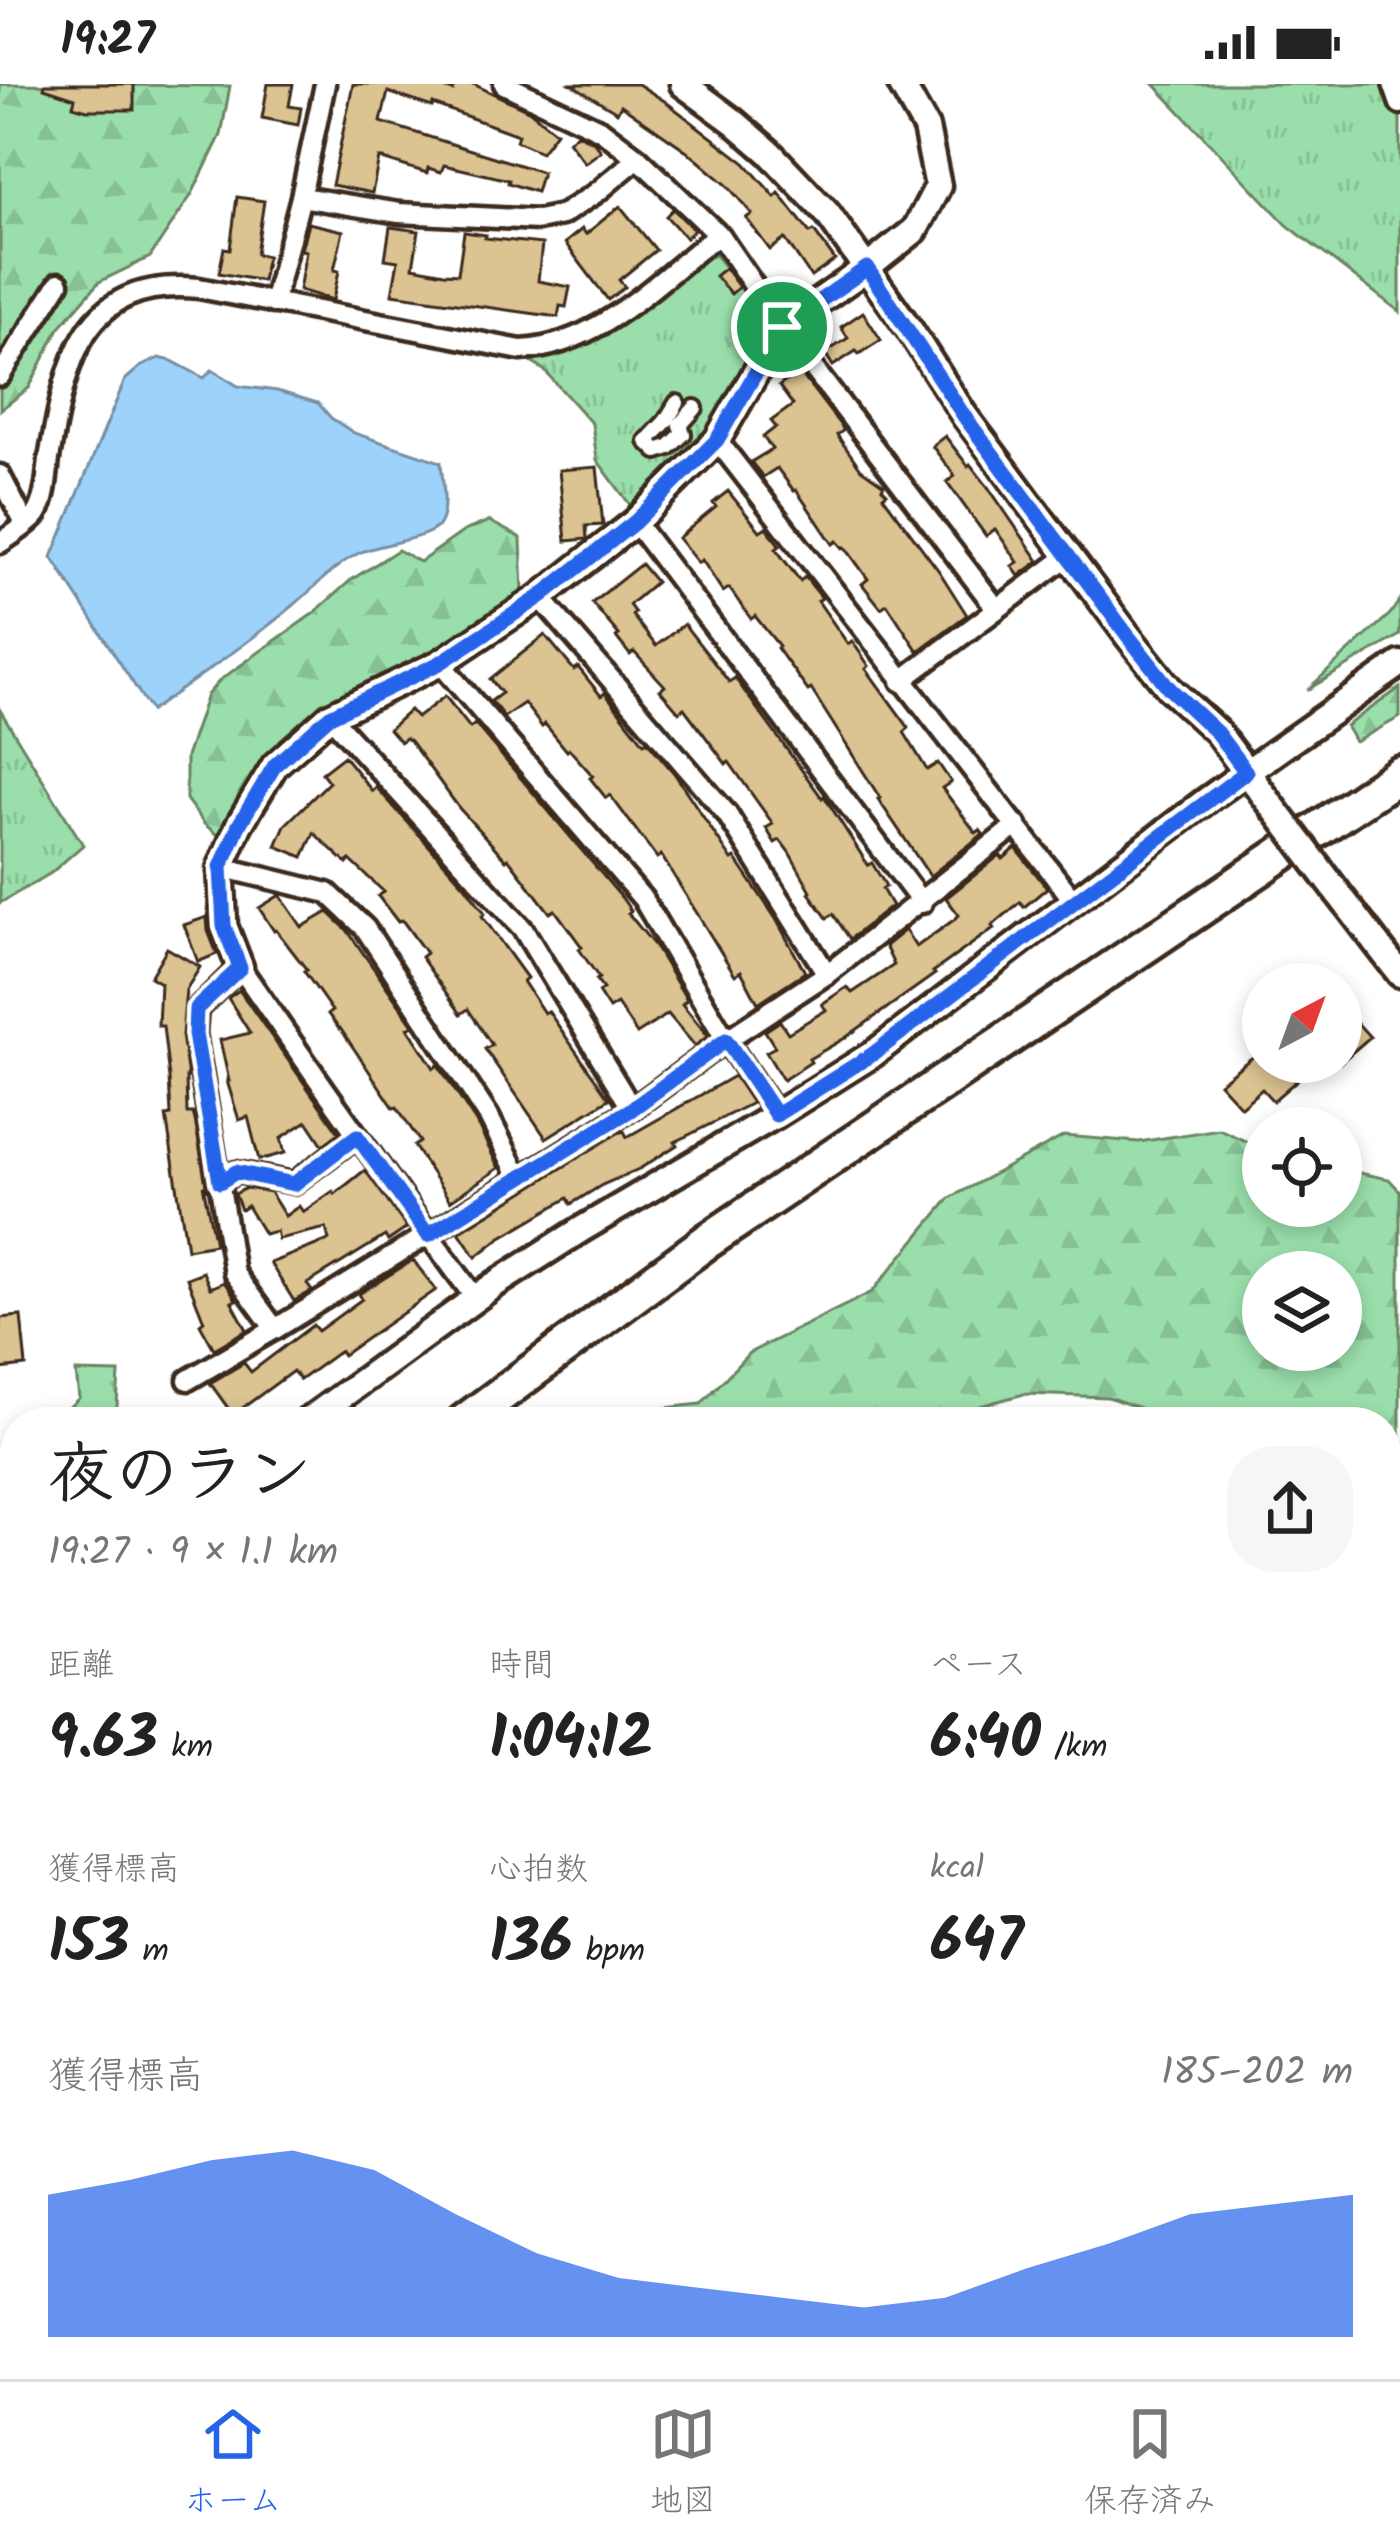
<!DOCTYPE html>
<html lang="ja">
<head>
<meta charset="utf-8">
<style>
	:root { --surface:#fff; --page:#f6f6f6; --text:#222; --muted:#767676; --line:#e0e0e0; --accent:#2563eb }
	body { margin:0; font-family:Kalam,"Klee One",sans-serif; background:var(--page); color:var(--text); height:100vh; display:flex; flex-direction:column; font-size:45px; white-space:nowrap }
	* { box-sizing:border-box; margin:0 }
	p { font-size:39px; color:var(--muted) }
	.icon { flex:none; width:66px; height:66px; fill:none; stroke:currentColor; stroke-width:2; stroke-linecap:round; stroke-linejoin:round }
	.map { position:relative; flex:1; overflow:hidden }
	.panel { position:absolute; left:0px; top:1323px; width:1401px; height:972px; display:flex; flex-direction:column; background:var(--surface); border-radius:48px 48px 0 0; box-shadow:0 6px 18px #0003 }
	.panel>* { flex:none }
	.needle { width:78px; rotate:41deg }
	.tools { position:absolute; left:1242px; top:879px; display:grid; gap:24px }
	.tools a { display:grid; place-items:center; width:120px; height:120px; border-radius:50%; background:var(--surface); box-shadow:0 6px 18px #0003; font-size:60px }
	.pin { position:absolute; display:grid; place-items:center; width:102px; height:102px; color:#fff; margin:-51px; border:6px solid #fff; border-radius:50%; box-shadow:0 3px 12px #0007 }
	.round { display:grid; place-items:center; flex:none; width:126px; height:126px; border-radius:48px; background:var(--page) }
	.headline { display:flex; align-items:center; justify-content:space-between; height:204px; padding:0 48px }
	h1 { font-size:66px; font-weight:700; line-height:90px }
	.figures { display:grid; grid-template-columns:repeat(3,1fr); gap:18px; height:204px; padding:12px 48px }
	.figures div { display:grid; align-content:center }
	.figures b { font-size:60px; font-weight:700 }
	.figures small { font-size:33px; font-weight:400 }
	.figures p { font-size:33px }
	.chart { height:336px; padding:24px 48px }
	.chart p { display:flex; justify-content:space-between }
	.chart svg { width:100%; height:216px; margin-top:12px; fill:var(--accent); opacity:.7 }
	.status { display:flex; justify-content:space-between; align-items:center; height:84px; padding:0 60px; background:var(--surface); direction:ltr }
	.status svg { height:33px; fill:currentColor }
	.dock { display:flex; justify-content:space-around; align-items:center; height:168px; border-top:3px solid var(--line); background:var(--surface); font-size:33px; color:var(--muted) }
	.dock a { display:grid; justify-items:center; gap:6px }
	.dock .current { color:var(--accent) }
	.map>svg:first-child { display:block }
</style>
</head>
<body>
<div class="status"><b>19:27</b><svg viewBox="0 0 49 12"><path d="M0 12V9h3v3zM5 12V6h3v6zM10 12V3h3v9zM15 12V0h3v12zM26 1h20v11H26zM47 4h2v5h-2z"/></svg></div>
<div class="map">
<svg width="1400" height="2295" viewBox="0 0 1400 2295">
	<defs>
		<pattern id="forest-firs" width="22" height="20" patternUnits="userSpaceOnUse" patternTransform="scale(3)"><rect width="22" height="20" fill="#9adfab"/><path d="M5 1l3.5 6h-7zM16 11l3.5 6h-7z" fill="#86c093"/></pattern>
		<pattern id="cemetery-stones" width="16" height="16" patternUnits="userSpaceOnUse" patternTransform="scale(3)"><rect width="16" height="16" fill="#9adfab"/><path d="M2 7V4a2 2 0 0 1 4 0v3zM10 15v-3a2 2 0 0 1 4 0v3z" fill="#86c093"/></pattern>
		<pattern id="park-tufts" width="24" height="20" patternUnits="userSpaceOnUse" patternTransform="scale(3)"><rect width="24" height="20" fill="#9adfab"/><path d="M3 7l-1-3M5 7V3M7 7l1-3M15 17l-1-3M17 17v-4M19 17l1-3" fill="none" stroke="#86c093"/></pattern>
	</defs>
	<rect width="100%" height="100%" fill="#fff"/>
	<filter id="ink" filterUnits="userSpaceOnUse"><feTurbulence type="fractalNoise" baseFrequency=".00833" numOctaves="2"/><feDisplacementMap in="SourceGraphic" scale="24" xChannelSelector="R" yChannelSelector="G"/><feConvolveMatrix kernelMatrix="1 2 1 2 8 2 1 2 1" color-interpolation-filters="sRGB"/></filter>
	<g filter="url(#ink)">
		<g fill="url(#forest-firs)" stroke="#6a8464" stroke-width="3" fill-rule="evenodd">
			<path d="M0,0L230,2L221,51L192,110L150,173L99,198L59,244L29,304L0,326Z"/>
			<path d="M489,437L521,454L523,510L422,574L328,624L223,755L204,740L186,715V673L207,611L220,596L314,529L351,496L398,466L420,478L464,447Z"/>
			<path d="M1400,516V551L1307,606L1390,530Z"/>
			<path d="M1400,604V633L1355,658L1346,642Z"/>
			<path d="M1219,1045L1263,1065V1122H1341V1085L1389,1095L1400,1107V1423L1386,1445V1338H1145L1148,1327L1108,1313L1024,1310L921,1338H591L601,1331L701,1320L749,1269L872,1208L950,1114L1064,1052L1139,1058ZM1341,1188V1266H1263V1188Z"/>
			<path d="M1386,1536L1400,1547V1618L1386,1623Z"/>
			<path d="M1386,1751L1400,1753V2295H1019L1042,2280H1386Z"/>
			<path d="M382,2280H430L435,2295H392Z"/>
		</g>
		<path fill="url(#cemetery-stones)" stroke="#6a8464" stroke-width="3" d="M430,2280H965L958,2295H435Z"/>
		<g fill="url(#park-tufts)" stroke="#6a8464" stroke-width="3">
			<path d="M1154,0H1400V228L1287,141Z"/>
			<path d="M715,171L776,245L711,350L636,429L597,376L592,340L544,286L531,278C573,261 616,244 653,217C674,201 690,179 715,171Z"/>
			<path d="M0,626L83,761L51,789L0,819Z"/>
			<path d="M76,1288L119,1289L116,1338H19V1334L68,1324L79,1314Z"/>
		</g>
		<path fill="#9dd3fb" stroke="#768fa3" stroke-width="3" d="M159,274L172,277L204,294L212,286L238,302L277,307L318,319L331,334L354,349L441,378C442,396 449,427 438,442C428,455 378,460 359,469C333,482 316,503 294,521C249,559 199,592 151,627L52,473L125,296L140,283Z"/>
		<g fill="#dcc392" stroke="#3b2a1e" stroke-width="3">
			<path d="M45,0H134V26H87L73,22L75,14L44,4Z"/>
			<path d="M268,0H293L289,22L301,24L298,41L262,34Z"/>
			<path d="M353,0H433L453,7L456,0H473L530,27L556,48L541,68L516,57L518,51L433,20L432,23L388,8L381,38L542,88L536,108L508,99L509,96L444,81L441,88L428,84L427,89L379,74L372,109L332,101Z"/>
			<path d="M571,0H638L666,18L745,79L775,113L779,109L810,149L814,147L835,176L811,193L785,155L770,166L746,134L752,130L727,101L687,67L621,21L617,28Z"/>
			<path d="M577,50L594,58L601,67L585,79L568,57Z"/>
			<path d="M237,113L264,117L256,170L267,172L262,197L219,189L224,164L230,165Z"/>
			<path d="M620,122L656,166L619,196L625,203L608,216L565,159L582,145L586,150Z"/>
			<path d="M673,125L694,146L686,154L666,132Z"/>
			<path d="M308,139L343,147L334,186L339,187L333,216L299,206L306,167L301,166Z"/>
			<path d="M390,143L419,147L413,183L444,189L458,190L464,148L486,151L485,154L542,160L538,197L570,203L566,223L560,222L558,233L392,210L398,177L385,175Z"/>
			<path d="M725,184L739,203L731,210L715,192Z"/>
			<path d="M863,228L881,256L859,270L856,267L833,282L825,269L848,254L841,243Z"/>
			<path d="M796,290L799,293L802,291L844,346L837,351L861,385L884,401L882,404L887,409L883,412L939,487L967,531L918,567L887,520L881,524L862,500L868,495L845,463L843,464L837,457L833,460L796,406L794,407L777,384L763,393L751,378L772,365L763,353L776,343L771,337L793,321L779,302Z"/>
			<path d="M945,352L968,382L970,380L988,403L1039,477L1019,492L1012,482L1018,478L995,445L986,452L947,398L955,392L932,362Z"/>
			<path d="M597,383L603,441L586,442L587,455L566,457L559,386Z"/>
			<path d="M728,407L760,447L766,443L780,462L776,465L800,497L805,493L822,514L818,517L848,560L852,557L869,582L866,585L909,644L904,648L927,686L938,679L951,698L942,704L976,749L980,746L983,750L930,792L878,715L880,714L811,605L808,607L777,564L779,562L755,532L751,535L729,504L723,508L702,476L698,479L678,454L716,423L713,419Z"/>
			<path d="M641,480L656,498L629,521L635,529L632,531L656,562L684,540L729,598L735,594L822,714L824,712L868,781L872,779L886,802L882,805L892,822L850,855L833,830L827,834L809,809L811,807L789,768L780,756L775,759L766,744L773,740L729,678L726,680L684,624L679,628L660,606L665,602L634,568L630,571L616,553L619,551L592,519Z"/>
			<path d="M545,551L574,586L578,583L601,612L605,609L644,659L647,657L674,689L732,776L735,774L776,835L805,888L758,919L741,887L735,891L661,771L657,774L610,711L606,714L590,694L593,692L569,665L567,667L545,640L542,643L524,619L504,633L491,617L502,609L490,595Z"/>
			<path d="M445,612L470,644L475,640L622,814L631,827L628,829L654,861L687,916L682,920L708,952L695,962L668,930L637,950L617,920L609,925L598,908L603,905L596,896L599,894L579,865L582,863L555,826L550,829L508,774L506,776L459,724L410,657L405,654L400,658L389,645L410,626L417,634Z"/>
			<path d="M344,672L372,707L376,703L466,803L485,829L482,832L527,894L523,897L544,929L548,927L609,1015L546,1054L485,965L492,961L468,925L461,930L421,873L426,869L402,836L398,838L378,812L384,808L350,776L347,780L314,749L303,773L276,762L285,741L329,698L322,689Z"/>
			<path d="M1016,764L1047,804L1024,823L1020,818L992,842L994,844L933,888L935,890L845,954L809,975L811,978L783,996L766,968L775,963L765,947L780,937L788,949L826,926L822,920L847,903L852,909L894,881L885,862L905,846L916,863L955,835L959,831L946,814L1000,771L1003,775Z"/>
			<path d="M280,811L302,843L328,828L347,846L413,941L408,944L434,984L438,981L477,1040L499,1084L450,1117L414,1062L420,1058L397,1023L394,1024L340,944L339,945L328,930L332,927L304,887L307,886L276,846L274,847L259,824Z"/>
			<path d="M207,833L208,847L217,870L198,878L184,841Z"/>
			<path d="M167,864L200,883L186,906L182,951L188,993H186L187,1029H193L195,1036L207,1107L203,1101L215,1160L187,1165L166,1032L171,1031L169,994L163,942H158L160,899L150,893Z"/>
			<path d="M239,906L339,1049L323,1061L307,1037L281,1054L285,1069L259,1076L248,1033L239,1036L227,997H229L220,956L250,949L228,914Z"/>
			<path d="M1341,921L1370,953L1341,978Z"/>
			<path d="M1263,965V978H1318L1273,1017L1262,1005L1241,1023L1219,999Z"/>
			<path d="M734,992L752,1019L675,1058L677,1061L641,1084L602,1101L571,1120L568,1114L500,1154L476,1173L459,1148L618,1049L624,1047L627,1053Z"/>
			<path d="M365,1086L407,1144L388,1157L385,1152L307,1200L312,1207L294,1217L270,1179L329,1156L326,1144L278,1155L276,1147L264,1150L247,1122L241,1126L235,1110L246,1104L270,1108L285,1132L299,1122L303,1128L333,1107L335,1110Z"/>
			<path d="M413,1176L436,1206L343,1271L340,1267L300,1296L293,1287L233,1331L210,1299L244,1279L251,1288L313,1241L318,1247L362,1215L359,1210Z"/>
			<path d="M203,1188L210,1204L224,1198L234,1212L236,1216L232,1218L247,1246L214,1265L200,1240L204,1237L187,1194Z"/>
			<path d="M21,1232L26,1282L0,1285V1234Z"/>
			<path d="M0,2119L15,2131V2143L0,2161Z"/>
		</g>
		<g fill="none" stroke-linecap="round" stroke-linejoin="round">
			<defs>
				<path id="pedestrian" d="M677,319L666,337L647,357L657,367L669,363L683,350L680,341L695,324"/>
				<g id="minor">
					<path d="M504,0L601,46L638,74L720,152"/>
					<path d="M1393,0L1400,20"/>
					<path d="M301,113L399,129L538,136L562,131L596,109L638,74"/>
					<path d="M273,219L301,113L325,0"/>
					<path d="M0,292L59,199"/>
					<path d="M717,356L1074,817"/>
					<path d="M0,391L25,440"/>
					<path d="M635,438L922,819"/>
					<path d="M0,459C11,451 29,441 37,430C46,416 47,391 49,375C66,280 79,193 199,204L521,266C595,262 652,203 707,159L720,152L782,243L996,524"/>
					<path d="M540,513L727,730L827,890"/>
					<path d="M440,579L643,815L726,956L776,1031"/>
					<path d="M901,597L1068,472"/>
					<path d="M330,632L523,845L632,1025"/>
					<path d="M221,783L328,809L365,844L489,1033L519,1093"/>
					<path d="M220,1098L236,1088L294,1099L357,1052"/>
					<path d="M476,1215C395,1106 317,995 240,883L197,925L195,949L234,1189L275,1245L632,1025L726,956L827,890L1017,741"/>
					<path d="M188,1296L275,1245"/>
					<path d="M0,2067L15,2048"/>
					<path d="M0,2266L15,2277"/>
					<path d="M18,2280L38,2295"/>
					<path d="M176,2295L185,2280"/>
					<path d="M668,2295L675,2280"/>
				</g>
				<g id="tertiary">
					<path d="M683,0L733,37L769,68L827,129L910,246L964,331L1128,552L1169,604L1217,648L1267,715"/>
					<path d="M1338,809L1400,890"/>
					<path d="M240,883L224,842L221,783L239,741L275,681L330,632L440,579L540,513L635,438L717,356L782,243L867,184L915,146L938,102L926,44L901,0"/>
					<path d="M306,1338L494,1201L582,1145L776,1031L873,970L1207,716L1400,580"/>
					<path d="M0,1595L15,1583"/>
					<path d="M0,1844L15,1827"/>
					<path d="M738,2295L745,2280"/>
				</g>
				<g id="motorway">
					<path d="M464,1338L706,1158L1400,690"/>
					<path d="M0,1747L15,1732"/>
				</g>
			</defs>
			<use href="#pedestrian" stroke="#3b2a1e" stroke-width="22"/>
			<use href="#minor" stroke="#3b2a1e" stroke-width="27"/>
			<use href="#tertiary" stroke="#3b2a1e" stroke-width="33"/>
			<use href="#motorway" stroke="#3b2a1e" stroke-width="42"/>
			<use href="#pedestrian" stroke="#fff" stroke-width="14"/>
			<use href="#minor" stroke="#fff" stroke-width="18"/>
			<use href="#tertiary" stroke="#fff" stroke-width="24"/>
			<use href="#motorway" stroke="#fff" stroke-width="33"/>
			<defs>
				<path id="tertiary-bridge" d="M1267,715L1338,809"/>
			</defs>
			<use href="#tertiary-bridge" stroke="#3b2a1e" stroke-width="33" stroke-linecap="butt"/>
			<use href="#tertiary-bridge" stroke="#fff" stroke-width="24"/>
		</g>
	</g>
	<g fill="none" stroke-linecap="round" stroke-linejoin="round" filter="url(#ink)">
		<defs>
			<path id="route" d="M867,184L964,332L1128,552L1169,604L1217,649L1246,688L873,970L776,1031L726,956L632,1025L428,1151L357,1052L294,1100L236,1088L220,1098L195,950L196,925L240,884L224,842L221,783L239,741L275,681L330,632L440,579L540,513L635,438L717,356L782,243Z"/>
		</defs>
		<use href="#route" stroke="#fff" stroke-width="24"/>
		<use href="#route" stroke="#2563eb" stroke-width="15"/>
	</g>
</svg>
<div class="tools">
<a><svg class="needle" viewBox="-14 -14 28 28"><path d="M0-13l5 13h-10z" fill="#e53935"/><path d="M0 13l5-13h-10z" fill="#767676"/></svg></a>
<a><svg class="icon" aria-label="locate" viewBox="0 0 24 24"><circle cx="12" cy="12" r="6"/><path d="M12 2v4M12 18v4M2 12h4M18 12h4"/></svg></a>
<a><svg class="icon" aria-label="layers" viewBox="0 0 24 24"><path d="M12 4l9 5-9 5-9-5zM3 14l9 5 9-5"/></svg></a>
</div>
<div class="pin" style="left:782px;top:243px;background:#1e9e55"><svg class="icon" aria-label="arrive" viewBox="0 0 24 24"><path d="M6 21V4h12l-3 4 3 4H6"/></svg></div>
<section class="panel">
<div class="headline"><div><h1>夜のラン</h1><p>19:27 · 9 × 1.1 km</p></div><a class="round"><svg class="icon" aria-label="share" viewBox="0 0 24 24"><path d="M12 15V3M7 8l5-5 5 5M5 13v7h14v-7"/></svg></a></div>
<div class="figures">
<div><p>距離</p><b>9.63<small> km</small></b></div>
<div><p>時間</p><b>1:04:12</b></div>
<div><p>ペース</p><b>6:40<small> /km</small></b></div>
</div>
<div class="figures">
<div><p>獲得標高</p><b>153<small> m</small></b></div>
<div><p>心拍数</p><b>136<small> bpm</small></b></div>
<div><p>kcal</p><b>647</b></div>
</div>
<div class="chart"><p><span>獲得標高</span>185–202 m</p>
<svg viewBox="0 0 160 44" preserveAspectRatio="none"><path d="M0 44V15L10 12L20 8L30 6L40 10L50 19L60 27L70 32L80 34L90 36L100 38L110 36L120 30L130 25L140 19L150 17L160 15V44z"/></svg>
</div>
</section>
</div>
<nav class="dock">
<a class="current"><svg class="icon" aria-label="home" viewBox="0 0 24 24"><path d="M3 11l9-7 9 7M6 9v11h12V9"/></svg>ホーム</a>
<a><svg class="icon" aria-label="map" viewBox="0 0 24 24"><path d="M3 6l6-2 6 2 6-2v14l-6 2-6-2-6 2zM9 4v14M15 6v14"/></svg>地図</a>
<a><svg class="icon" aria-label="saved" viewBox="0 0 24 24"><path d="M7 4h10v16l-5-4-5 4z"/></svg>保存済み</a>
</nav>
</body>
</html>
